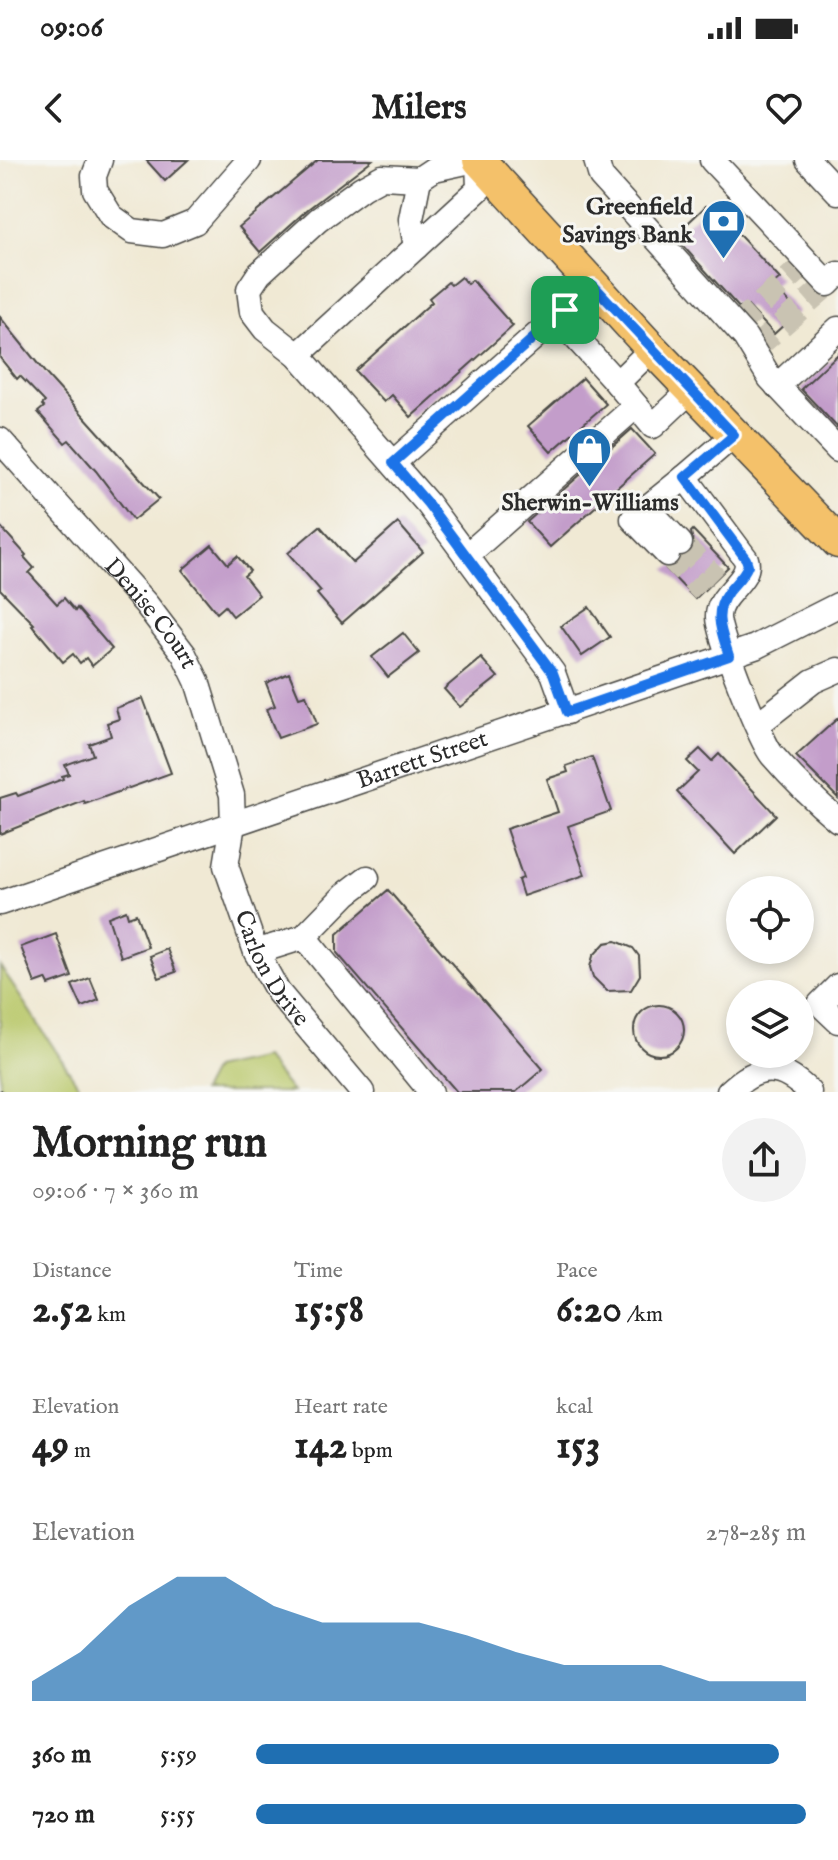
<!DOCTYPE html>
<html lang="en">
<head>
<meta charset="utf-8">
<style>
	:root { --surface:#fff; --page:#f2f2f2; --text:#222; --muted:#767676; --accent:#1f6fb2 }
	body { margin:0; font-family:"IM FELL English",serif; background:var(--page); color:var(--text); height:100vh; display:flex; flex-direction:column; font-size:30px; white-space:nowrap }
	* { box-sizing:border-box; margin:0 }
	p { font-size:26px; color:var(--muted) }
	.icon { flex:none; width:44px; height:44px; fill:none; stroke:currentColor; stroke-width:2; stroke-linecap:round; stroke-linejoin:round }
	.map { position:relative; height:932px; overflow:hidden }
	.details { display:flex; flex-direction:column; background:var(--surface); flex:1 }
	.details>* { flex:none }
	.buttons { position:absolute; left:726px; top:716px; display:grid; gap:16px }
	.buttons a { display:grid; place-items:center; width:88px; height:88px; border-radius:50%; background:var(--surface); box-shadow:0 4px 12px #0003; font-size:40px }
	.pin { position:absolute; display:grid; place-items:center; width:68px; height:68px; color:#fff; margin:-34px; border-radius:16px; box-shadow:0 4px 12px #0006 }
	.round { display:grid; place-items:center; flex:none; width:84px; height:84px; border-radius:42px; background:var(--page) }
	.overview { display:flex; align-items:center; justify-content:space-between; height:136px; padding:0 32px }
	h1 { font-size:44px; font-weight:700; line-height:60px }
	.stats { display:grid; grid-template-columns:repeat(3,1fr); gap:12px; height:136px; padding:8px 32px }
	.stats div { display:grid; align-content:center }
	.stats b { font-size:40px; font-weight:700 }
	.stats small { font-size:22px; font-weight:400 }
	.stats p { font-size:22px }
	.chart { height:224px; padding:16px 32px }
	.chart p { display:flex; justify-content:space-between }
	.chart svg { width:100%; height:144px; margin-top:8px; fill:var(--accent); opacity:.7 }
	ul { padding:0 32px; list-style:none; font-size:26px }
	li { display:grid; grid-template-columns:128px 96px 1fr; align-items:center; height:60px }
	li i { height:20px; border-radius:10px; background:var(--accent) }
	.status { display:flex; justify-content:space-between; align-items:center; height:56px; padding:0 40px; background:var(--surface); direction:ltr }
	.status svg { height:22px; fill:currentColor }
	header { display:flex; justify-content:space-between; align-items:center; height:104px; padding:0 32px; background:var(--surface); font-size:36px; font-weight:700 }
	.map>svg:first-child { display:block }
</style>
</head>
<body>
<div class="status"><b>09:06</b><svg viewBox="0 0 49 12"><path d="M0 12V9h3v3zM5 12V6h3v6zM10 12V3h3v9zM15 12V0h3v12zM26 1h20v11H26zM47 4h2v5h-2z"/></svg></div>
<header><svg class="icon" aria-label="back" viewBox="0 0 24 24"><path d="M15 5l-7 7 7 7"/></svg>Milers<svg class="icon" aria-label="heart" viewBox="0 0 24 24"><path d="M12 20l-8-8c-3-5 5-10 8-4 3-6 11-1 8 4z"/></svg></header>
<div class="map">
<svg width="838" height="932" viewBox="0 0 838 932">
	<rect width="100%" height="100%" fill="#f6f6f2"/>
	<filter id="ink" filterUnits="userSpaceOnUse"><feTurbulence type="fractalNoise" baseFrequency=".0125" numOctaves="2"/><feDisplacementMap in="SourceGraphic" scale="16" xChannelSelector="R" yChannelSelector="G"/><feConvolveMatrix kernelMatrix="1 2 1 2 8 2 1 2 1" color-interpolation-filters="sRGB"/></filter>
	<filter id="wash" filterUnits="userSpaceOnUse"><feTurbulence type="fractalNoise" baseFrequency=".006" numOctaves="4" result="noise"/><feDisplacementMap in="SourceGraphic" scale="32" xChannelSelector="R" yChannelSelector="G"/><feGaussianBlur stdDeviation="1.8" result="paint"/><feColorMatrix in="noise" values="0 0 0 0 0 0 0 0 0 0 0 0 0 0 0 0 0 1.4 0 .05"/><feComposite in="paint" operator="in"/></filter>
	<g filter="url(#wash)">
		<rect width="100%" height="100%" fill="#f0e9d4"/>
		<g fill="#b9c86b" stroke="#727a4b" stroke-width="2">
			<path d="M0,806L83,932H0Z"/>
			<path d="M264,898L292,932H201L213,909Z"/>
		</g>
		<g id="blocks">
			<g fill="#c39dca">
				<path d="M146,0H188L165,21Z"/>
				<path d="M318,0H372L308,49L260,92L239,67Z"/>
				<path d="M706,46L724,65L727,62L780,119L773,125L798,152L774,174L748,146L742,151L674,76Z"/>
				<path d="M461,117L467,124L472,120L513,166L411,257L392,235L384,242L355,211L432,142L429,138L448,122L451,125Z"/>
				<path d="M0,157L46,214L159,339L133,360L96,311L69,280L65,283L38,252L44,247L42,245L45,242L20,216L17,219L0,198Z"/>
				<path d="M838,194V268L801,229Z"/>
				<path d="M583,218L606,244L551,292L528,266Z"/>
				<path d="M632,269L655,294L550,387L527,362Z"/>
				<path d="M398,363L423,392L342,463L317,434L321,431L288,393L320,366L353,403Z"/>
				<path d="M0,366L26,395L24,397L34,408L29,413L57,444L64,438L75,451L77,448L112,489L92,506L86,498L80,503L73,494L63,502L32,465L34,464L0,429Z"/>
				<path d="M693,370L728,407L695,439L666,409L677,405L681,398L691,393L694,387L691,372Z"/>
				<path d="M212,385L228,404L237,396L250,411L244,416L259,435L233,456L225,446L217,453L182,410Z"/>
				<path d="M589,447L610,477L582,496L561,466Z"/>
				<path d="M403,473L419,493L388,517L372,497Z"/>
				<path d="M481,498L498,517L460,547L444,529Z"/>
				<path d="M289,513L299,537L306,535L317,564L278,578L266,549L275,546L266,523Z"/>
				<path d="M143,538L171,613L85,644L84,641L0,674V638L16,633L18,636L63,619L62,616L69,614L65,605L93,595L89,584L111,576L107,563L119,559L116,548Z"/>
				<path d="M838,558V638L796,596Z"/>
				<path d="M700,589L712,601L719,594L776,655L735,694L677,632L698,612L687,601Z"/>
				<path d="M592,597L611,651L568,666L585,715L523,736L518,720L523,718L506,669L558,652L547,619L568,612L566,606Z"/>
				<path d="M388,730L543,909L516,932H457L337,793V774Z"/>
				<path d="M126,750L128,757L136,754L148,787L121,797L108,757Z"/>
				<path d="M56,774L72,817L49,825L46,819L35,823L21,787Z"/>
				<path d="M616,781L633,788L639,796L640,815L631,830L607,831L593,817L590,807L593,796L605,783Z"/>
				<path d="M167,789L176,812L159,818L150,796Z"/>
				<path d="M90,818L99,840L82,847L72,825Z"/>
				<circle cx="659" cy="870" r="25"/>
			</g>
		</g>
	</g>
	<g filter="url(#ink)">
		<use href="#blocks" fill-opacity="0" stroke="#494844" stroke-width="2"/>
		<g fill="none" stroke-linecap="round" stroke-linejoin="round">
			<g stroke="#c9c3b2" stroke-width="24" stroke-dasharray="24 12" stroke-linecap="butt">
				<path d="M735,167L806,103"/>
				<path d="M754,189L828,124"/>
				<path d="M680,383L716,419"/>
				<path d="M667,394L703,431"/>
			</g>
			<defs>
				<g id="minor">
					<path d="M100,0L94,16L95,30L111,56L132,71L163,75L195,62L249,0"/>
					<path d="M475,0L434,9L419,19L382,17L362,28L318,60L259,114L249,129L252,152L265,169L298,195L428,344L553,513L567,552"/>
					<path d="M596,0L601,17L745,177L770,218L838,290"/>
					<path d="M712,0L828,124L838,114"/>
					<path d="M808,0L838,32"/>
					<path d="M419,19L411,59L416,87L479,29L478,0"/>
					<path d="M593,125L557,157L617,223L653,266L691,230"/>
					<path d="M298,195L416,87"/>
					<path d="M617,223L652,189"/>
					<path d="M777,226L838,169"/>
					<path id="s1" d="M0,280L146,444L184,494L197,521L232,635L233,664L226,706L256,792L278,832L362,932"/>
					<path d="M393,303L557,157"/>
					<path d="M685,317L734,275"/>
					<path d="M647,348L680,383"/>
					<path d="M667,394L633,359L685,317L746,399C753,420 717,434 718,457C718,475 761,582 772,595C791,617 815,641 838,660"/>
					<path d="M466,396L636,246"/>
					<path d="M758,564L813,521L838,510"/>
					<path id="s2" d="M0,743L755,487L838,445"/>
					<path d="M304,777L431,932"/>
					<path d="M256,792L304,777L346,734L367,718"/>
					<path d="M838,826L820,844L838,861"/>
					<path d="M729,932C758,904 780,903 809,932"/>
				</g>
				<path id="major" d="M479,0L652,189L838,382"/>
			</defs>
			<use href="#minor" stroke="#494844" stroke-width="27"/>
			<use href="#major" stroke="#494844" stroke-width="35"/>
			<path stroke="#494844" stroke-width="4" stroke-dasharray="2 6" stroke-linecap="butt" d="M0,930L1,932"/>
			<use href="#minor" stroke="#fff" stroke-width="24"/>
			<use href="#major" stroke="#f4c16a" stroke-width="32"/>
		</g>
	</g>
	<g fill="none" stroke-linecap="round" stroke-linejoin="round" filter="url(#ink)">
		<defs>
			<path id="route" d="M593,125L734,275L685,317L746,399L748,405C744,416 735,423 728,432C712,454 722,473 729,496L567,552L553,513L428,344L393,303Z"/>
		</defs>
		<use href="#route" stroke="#fff" stroke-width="16"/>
		<use href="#route" stroke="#1a73e8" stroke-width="10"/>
	</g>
	<defs>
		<symbol id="bank-pin" viewBox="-11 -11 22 30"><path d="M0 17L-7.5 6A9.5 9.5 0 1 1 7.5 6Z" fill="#1f6fb2" stroke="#f6f6f2"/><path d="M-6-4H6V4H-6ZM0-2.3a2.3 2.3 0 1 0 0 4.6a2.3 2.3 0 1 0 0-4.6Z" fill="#fff"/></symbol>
		<symbol id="shop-pin" viewBox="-11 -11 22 30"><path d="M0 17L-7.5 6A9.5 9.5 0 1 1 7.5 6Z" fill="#1f6fb2" stroke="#f6f6f2"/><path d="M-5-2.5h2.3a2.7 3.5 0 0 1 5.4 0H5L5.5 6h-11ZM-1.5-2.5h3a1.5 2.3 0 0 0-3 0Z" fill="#fff"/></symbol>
	</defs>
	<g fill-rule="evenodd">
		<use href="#bank-pin" x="698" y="36" width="51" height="69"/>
		<use href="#shop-pin" x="564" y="264" width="51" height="69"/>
	</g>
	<g text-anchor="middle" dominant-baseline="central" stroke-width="6" stroke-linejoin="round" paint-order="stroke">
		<g font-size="24" font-weight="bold" fill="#2b2b2b" stroke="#f6f6f2" text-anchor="end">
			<text x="693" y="47">Greenfield<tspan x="693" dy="28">Savings Bank</tspan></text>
			<text x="590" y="343" text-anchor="middle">Sherwin-Williams</text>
		</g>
		<g font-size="24" fill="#2b2b2b" stroke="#f6f6f2">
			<text stroke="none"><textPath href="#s1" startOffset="230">Denise Court</textPath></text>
			<text stroke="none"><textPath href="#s2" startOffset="446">Barrett Street</textPath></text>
			<text stroke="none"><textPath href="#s1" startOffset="616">Carlon Drive</textPath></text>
		</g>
	</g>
</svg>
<div class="buttons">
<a><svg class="icon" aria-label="locate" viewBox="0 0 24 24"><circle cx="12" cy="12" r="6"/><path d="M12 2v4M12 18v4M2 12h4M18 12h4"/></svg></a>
<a><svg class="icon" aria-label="layers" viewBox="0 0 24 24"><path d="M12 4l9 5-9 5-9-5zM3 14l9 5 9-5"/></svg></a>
</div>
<div class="pin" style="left:565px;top:150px;background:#1e9e55"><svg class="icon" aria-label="arrive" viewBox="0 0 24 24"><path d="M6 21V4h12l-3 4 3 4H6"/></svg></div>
</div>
<section class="details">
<div class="overview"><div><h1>Morning run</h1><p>09:06 · 7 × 360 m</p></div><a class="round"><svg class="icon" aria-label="share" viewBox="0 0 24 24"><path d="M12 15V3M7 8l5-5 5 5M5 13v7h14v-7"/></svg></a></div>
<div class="stats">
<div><p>Distance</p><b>2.52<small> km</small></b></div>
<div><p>Time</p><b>15:58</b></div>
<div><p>Pace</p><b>6:20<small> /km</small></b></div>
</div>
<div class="stats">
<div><p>Elevation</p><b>49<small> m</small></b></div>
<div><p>Heart rate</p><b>142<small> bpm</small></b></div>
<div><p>kcal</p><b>153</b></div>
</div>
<div class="chart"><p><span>Elevation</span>278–285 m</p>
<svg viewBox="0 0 160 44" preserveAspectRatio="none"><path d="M0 44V38L10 29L20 15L30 6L40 6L50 15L60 20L70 20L80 20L90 24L100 29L110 33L120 33L130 33L140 38L150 38L160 38V44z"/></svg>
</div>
<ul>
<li><b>360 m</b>5:59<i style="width:95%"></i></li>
<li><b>720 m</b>5:55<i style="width:100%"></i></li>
</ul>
</section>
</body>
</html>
